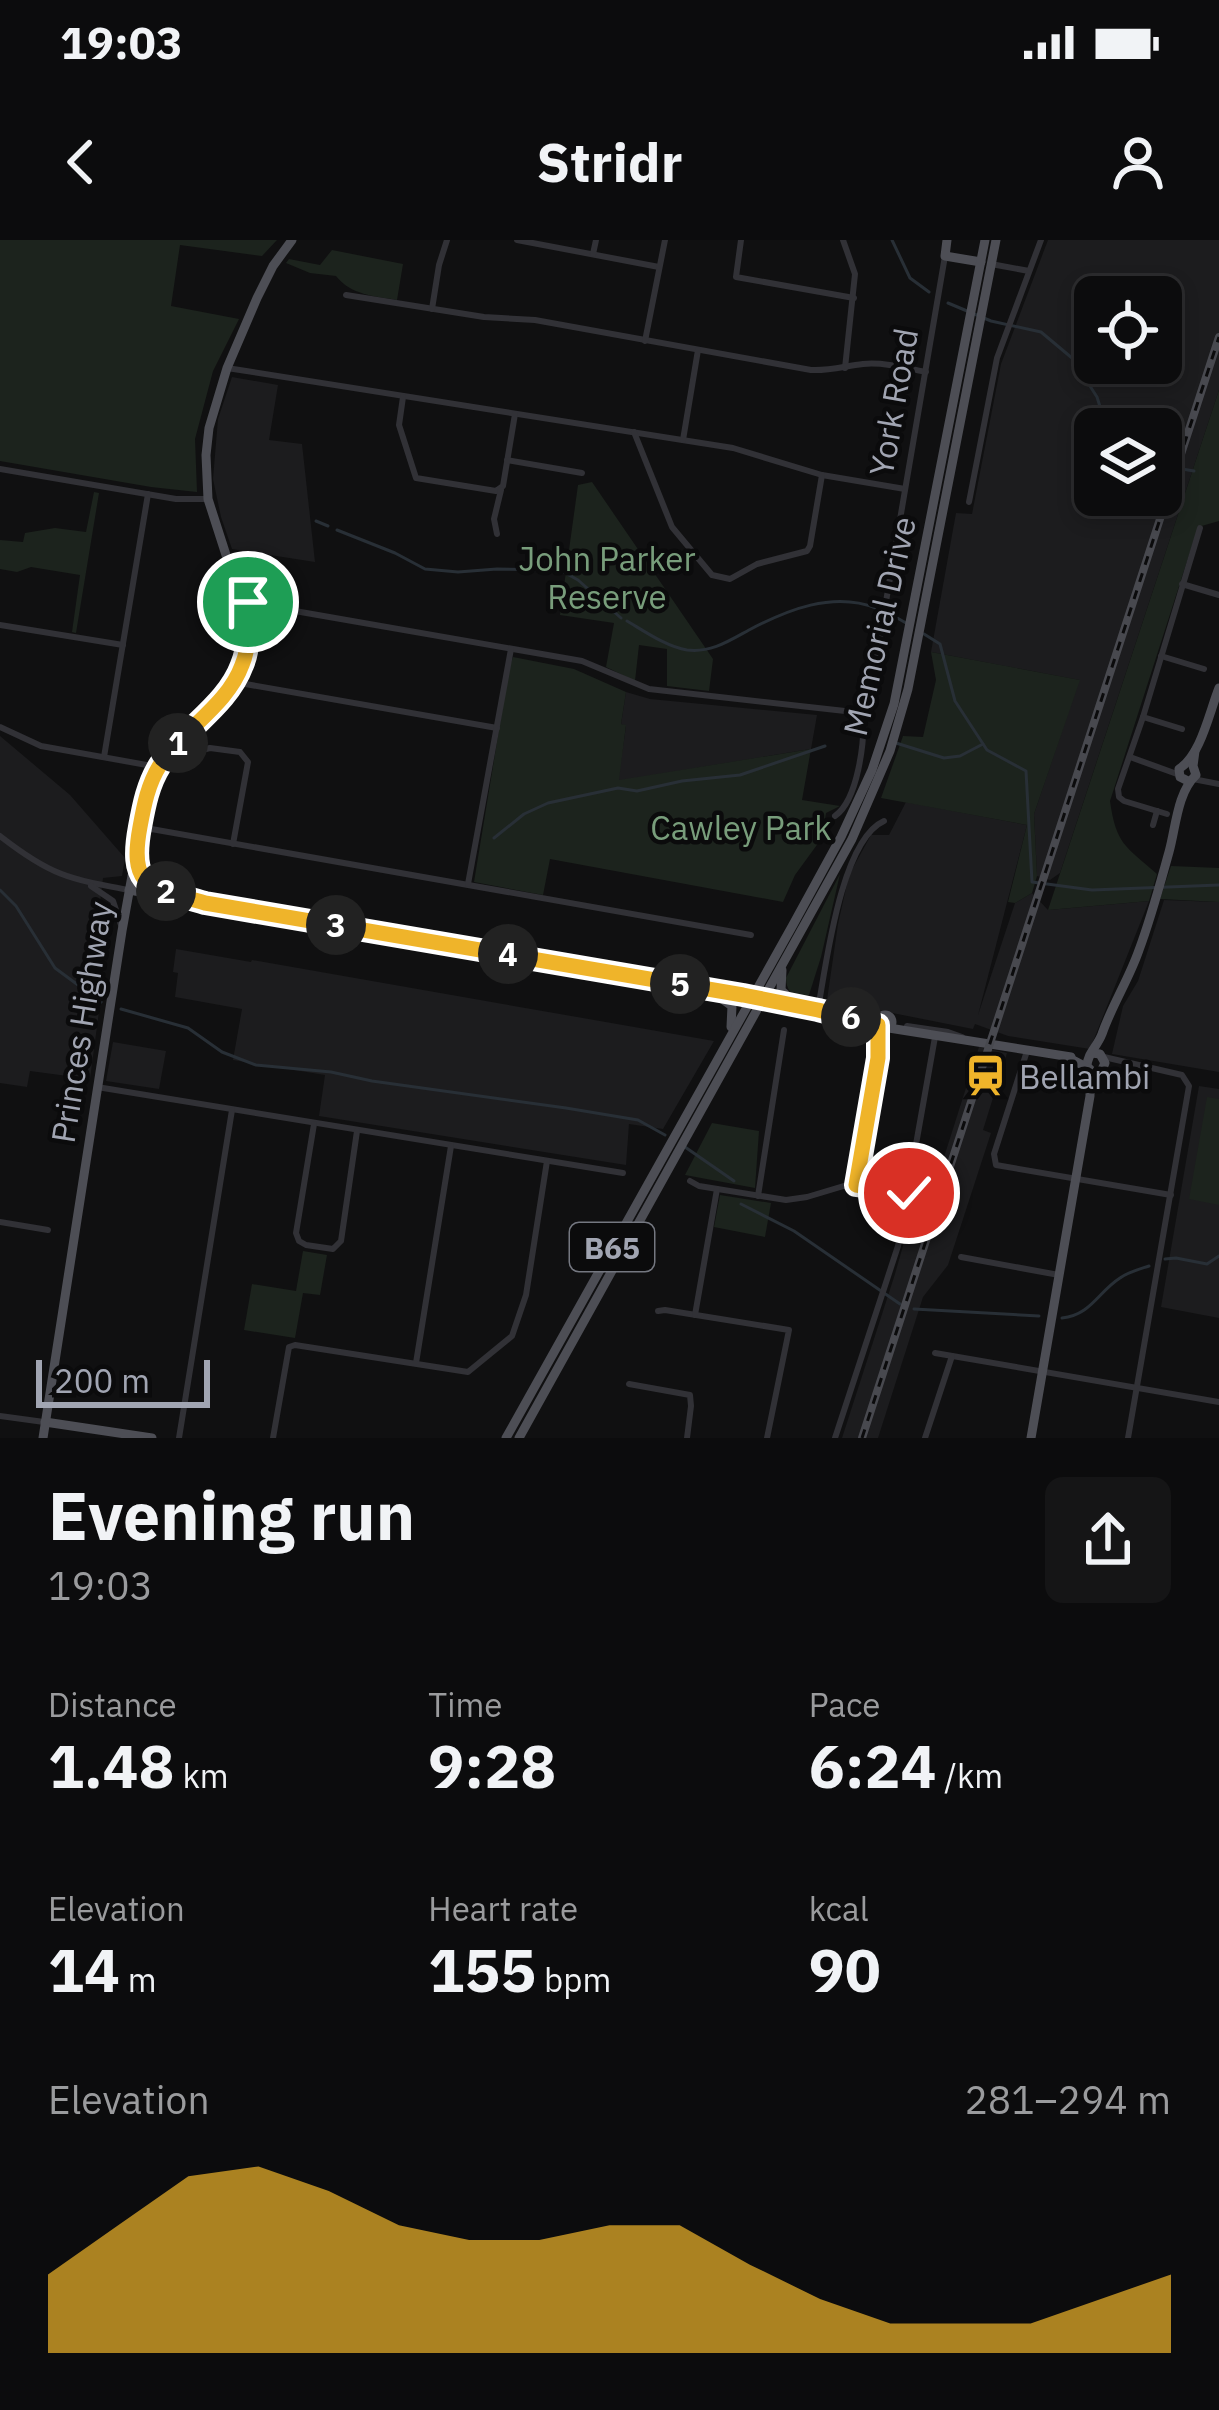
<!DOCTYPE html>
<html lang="en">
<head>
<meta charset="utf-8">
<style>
	:root { --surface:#0c0c0d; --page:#151516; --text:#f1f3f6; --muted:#9a9b9d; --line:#2c2c2e; --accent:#efb42a }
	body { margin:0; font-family:"IBM Plex Sans",sans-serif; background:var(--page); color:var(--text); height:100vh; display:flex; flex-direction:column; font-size:45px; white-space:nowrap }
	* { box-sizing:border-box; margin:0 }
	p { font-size:39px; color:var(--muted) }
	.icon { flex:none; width:66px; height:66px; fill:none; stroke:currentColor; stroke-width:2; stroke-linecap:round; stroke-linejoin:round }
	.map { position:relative; height:1198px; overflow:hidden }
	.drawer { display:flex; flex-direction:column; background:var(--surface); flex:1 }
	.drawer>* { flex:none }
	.tools { position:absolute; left:1074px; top:36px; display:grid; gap:24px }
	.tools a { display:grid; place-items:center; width:108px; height:108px; border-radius:18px; background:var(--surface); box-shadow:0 6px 18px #0003,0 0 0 3px var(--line); font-size:60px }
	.scale { position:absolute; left:36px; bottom:30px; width:174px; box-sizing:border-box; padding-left:12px; border:6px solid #a1a5b2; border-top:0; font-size:33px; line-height:42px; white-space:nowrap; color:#a1a5b2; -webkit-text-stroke:9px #0b0b0c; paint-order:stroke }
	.pin { position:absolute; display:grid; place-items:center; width:102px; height:102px; color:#fff; margin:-51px; border:6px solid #fff; border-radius:50%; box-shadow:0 3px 12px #0007 }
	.km { position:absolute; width:60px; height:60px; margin:-30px; border-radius:50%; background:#222; color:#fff; font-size:33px; line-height:60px; text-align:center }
	.round { display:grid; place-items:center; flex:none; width:126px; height:126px; border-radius:18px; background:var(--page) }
	.overview { display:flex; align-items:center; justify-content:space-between; height:204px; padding:0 48px }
	h1 { font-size:66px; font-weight:700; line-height:90px }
	.stats { display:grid; grid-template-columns:repeat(3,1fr); gap:18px; height:204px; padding:12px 48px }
	.stats div { display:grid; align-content:center }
	.stats b { font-size:60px; font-weight:700 }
	.stats small { font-size:33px; font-weight:400 }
	.stats p { font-size:33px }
	.chart { height:336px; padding:24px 48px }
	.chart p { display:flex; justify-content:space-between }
	.chart svg { width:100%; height:216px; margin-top:12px; fill:var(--accent); opacity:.7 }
	.status { display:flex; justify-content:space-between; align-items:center; height:84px; padding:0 60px; background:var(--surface); direction:ltr }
	.status svg { height:33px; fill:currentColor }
	header { display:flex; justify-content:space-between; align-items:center; height:156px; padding:0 48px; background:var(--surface); font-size:54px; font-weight:700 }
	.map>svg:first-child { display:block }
</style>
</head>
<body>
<div class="status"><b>19:03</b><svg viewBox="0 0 49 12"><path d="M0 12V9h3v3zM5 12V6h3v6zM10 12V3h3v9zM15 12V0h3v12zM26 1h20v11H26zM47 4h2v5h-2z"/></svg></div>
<header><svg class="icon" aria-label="back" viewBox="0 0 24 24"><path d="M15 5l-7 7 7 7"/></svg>Stridr<svg class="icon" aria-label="person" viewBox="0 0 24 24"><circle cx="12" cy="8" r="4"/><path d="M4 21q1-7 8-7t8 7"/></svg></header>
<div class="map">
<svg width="1219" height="1198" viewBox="0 0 1219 1198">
	<rect width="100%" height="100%" fill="#101011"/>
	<g fill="#1c1c1e" fill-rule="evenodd">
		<path d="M1048,0H1219V150L1060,633L1050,640L1037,636L1034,574L1079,440L931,412L956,273L972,274L1001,124ZM1095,57H1161V123H1095ZM1095,189H1161V255H1095Z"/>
		<path d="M232,137L278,145L269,200L302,204L315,322L232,309L221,277L213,239L218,179Z"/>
		<path d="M626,452L650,459L817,475L811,509L618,541L626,486L621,484Z"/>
		<path d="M0,496L70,555L125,618L122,636L103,638L99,670L110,689L90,839L30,831L27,847L0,843Z"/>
		<path d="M906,562L1027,585L978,775L1015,663L1032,653L1048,670L1149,661L1090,809L1008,796L975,784L973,789L827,760L838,684L849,635L871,595H889Z"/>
		<path d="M1164,660L1219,662V832L1112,814L1123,766L1138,741Z"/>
		<path d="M176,709L251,722L252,720L714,801L663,889L629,884L626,925L319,876L325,835L233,820L242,769L175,757L178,733L173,732Z"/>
		<path d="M113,802L166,811L159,849L106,841Z"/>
		<path d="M979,807L1007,813L983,890L991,893L948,1025L923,1057L878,1198H842L895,1034L917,957L931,958Z"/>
		<path d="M1199,846L1219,849V1078L1161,1067Z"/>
	</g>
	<g fill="#1c231d">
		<path d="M0,0H277L262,16L180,5L171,66L239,79L213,131L195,199L197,252L151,247L0,221Z"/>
		<path d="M332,10L403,24L397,60C374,56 351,55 336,36L310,33L286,23L289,19L320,25Z"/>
		<path d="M1219,150V281L1198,287L1110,561C1116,604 1125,606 1157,634L1149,661L1048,670Z"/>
		<path d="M592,242L713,419L709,451L667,446V409L639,405L635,441L606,427L614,383L560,375L578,245Z"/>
		<path d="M94,252L99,253L76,393L72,392L80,335L31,327L17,332L0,329V300L23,302L25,293L55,288L86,292Z"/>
		<path d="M931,412L1080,440L1034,574L1037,636L1032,653L1015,663L1008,662L1027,585L881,558L903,496L923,497L936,440Z"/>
		<path d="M513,417L574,429L626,452L621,484L626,485L619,540L811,509L802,560L840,566L826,573L825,579L830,587L795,635L783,662L550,619L543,655L474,642L509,429Z"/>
		<path d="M1171,626L1219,628V662L1160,659Z"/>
		<path d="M840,634L821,717L809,755C795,760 786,752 786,738Z"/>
		<path d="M1207,857L1219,859V965L1189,959Z"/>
		<path d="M712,883L759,891L755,948L685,935Z"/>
		<path d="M720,955L771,963L765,997L714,987Z"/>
		<path d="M303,1011L327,1015L320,1055L303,1053L295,1098L244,1090L252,1044L296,1051Z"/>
	</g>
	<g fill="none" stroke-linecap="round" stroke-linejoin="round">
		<g stroke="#282f36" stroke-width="3">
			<path d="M892,0L910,38L929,52"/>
			<path d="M948,63L991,81L1041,92L1072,118L1097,157L1107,189"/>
			<path d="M1161,220L1170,227L1194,231"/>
			<path d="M316,281L328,286"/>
			<path d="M337,290L395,313L425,329L458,332L497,329L560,330L578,340L621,378"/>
			<path d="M892,375L906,383"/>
			<path d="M627,381C644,391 667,407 687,410C711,413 729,401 749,390C787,370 833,351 876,368"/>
			<path d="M924,394L940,404L955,461L987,510L1026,531L1032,642L1092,650L1219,645"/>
			<path d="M896,503L944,518L960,516L983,504"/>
			<path d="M494,598L524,574L548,563L618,548L637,551L682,541L740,535L825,506"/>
			<path d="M0,650L16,666L55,728L101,762"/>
			<path d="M121,769L188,788L222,812L256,825L331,832L372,841L566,868L638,880L665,895"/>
			<path d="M685,907L734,941"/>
			<path d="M741,964L794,991L900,1064"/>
			<path d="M1165,1019L1176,1018L1207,1024L1219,1016"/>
			<path d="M914,1069L1039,1076"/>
			<path d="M1062,1078C1091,1075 1098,1052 1120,1038C1128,1032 1140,1029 1149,1026"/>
		</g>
		<g stroke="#313136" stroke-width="6">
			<path d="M517,0L659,27"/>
			<path d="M741,0L736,37L854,58"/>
			<path d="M843,0L855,34L845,128"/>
			<path d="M593,14L596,0"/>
			<path d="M991,24L1029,31"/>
			<path d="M346,55L484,77L535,80L811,130C830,131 845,126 863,124C884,122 906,128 926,132"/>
			<path d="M432,69L439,25L447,0"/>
			<path d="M645,101L665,0"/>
			<path d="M227,128L733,208L822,235L905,249"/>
			<path d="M403,157L399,185L416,238L496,251L503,246L515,174"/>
			<path d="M634,192L672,287L712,335L730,339L757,324L807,311L810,306L822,235"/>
			<path d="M683,200L698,110"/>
			<path d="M507,220L582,233"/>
			<path d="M0,229L176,259H208"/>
			<path d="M969,262L997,118L1041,0"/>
			<path d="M497,294L494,279L501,250"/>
			<path d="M1182,344L1219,355"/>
			<path d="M243,362L582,421L649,449L863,473"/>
			<path d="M0,385L123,405"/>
			<path d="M1161,416L1204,429"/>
			<path d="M234,442L497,488"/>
			<path d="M1143,477L1182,489"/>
			<path d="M0,487L41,506L158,527"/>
			<path d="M202,510L210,508L240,512L248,522L233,604"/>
			<path d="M104,517L148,254"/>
			<path d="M1130,517L1177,534"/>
			<path d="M1193,539L1219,544"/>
			<path d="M1167,574L1124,561L1119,557L1118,549L1143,477L1200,288"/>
			<path d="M835,576C858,560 865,501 863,473L868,467L945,16"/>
			<path d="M1153,585L1157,571"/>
			<path d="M140,587L751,695"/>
			<path d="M0,596C50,635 68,639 129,650"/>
			<path d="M468,644L511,409"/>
			<path d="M91,646L113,661L121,685"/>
			<path d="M818,769C826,725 841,600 884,581"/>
			<path d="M907,786L948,792L962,797"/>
			<path d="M1027,811L994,914L996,925L1171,955"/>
			<path d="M1104,817L1182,835L1189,846L1128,1198"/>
			<path d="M97,847L623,933"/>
			<path d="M314,884L296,993L299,1001L306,1005L333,1009L341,1001L357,891"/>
			<path d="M690,941L699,946L786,960L807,957L847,945L909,953"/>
			<path d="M856,945L878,817L879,786"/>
			<path d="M758,956L784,790"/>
			<path d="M0,982L48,990"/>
			<path d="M961,1017L1059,1035"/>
			<path d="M658,1071L665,1070L789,1090L767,1198"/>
			<path d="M695,1075L717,949"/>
			<path d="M935,1113L1219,1162"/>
			<path d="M416,1123L451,906"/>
			<path d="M629,1144L690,1155L691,1166L687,1198"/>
			<path d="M0,1176L44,1182"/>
			<path d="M179,1198L232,870"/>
			<path d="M273,1198L289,1107L295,1105L468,1132L512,1096L526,1055L547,921"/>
			<path d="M835,1198L898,1006L935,797"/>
			<path d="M925,1198L952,1116"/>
		</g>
		<g stroke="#4d4e55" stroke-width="9">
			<path d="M947,0L945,16L981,22"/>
			<path d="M1188,541L1180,537L1179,529C1201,515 1209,473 1219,448"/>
			<path d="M136,619L144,641L166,652"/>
			<path d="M129,650L741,755L818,769L878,785"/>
			<path d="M782,730L781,750L793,761"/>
			<path d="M714,753L732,766L731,787"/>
			<circle cx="885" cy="782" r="7"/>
			<path d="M889,788L1071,817"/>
			<path d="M1092,813L1100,814L1105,823L1093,849"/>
			<path d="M1087,826C1087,814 1097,807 1102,794C1112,765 1129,739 1139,710C1151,678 1160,644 1169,612C1176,587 1177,553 1196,535L1193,526L1195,511"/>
			<path d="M45,1182L152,1198"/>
			<path d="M43,1198L122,691L147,553L164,519L233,444L247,409L245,374L208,259L206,215L209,188L227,128L257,58L273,26L292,0"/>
			<path d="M506,1198L794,683L841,597L872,530L894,464L985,0"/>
			<path d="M519,1198L852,599L890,511L908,449L996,0"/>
			<path d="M1031,1198L1090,856V829L1067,817"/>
		</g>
		<defs>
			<path id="rail" d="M862,1198L1219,97"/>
		</defs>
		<use href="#rail" stroke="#48494f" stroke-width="8"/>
		<use href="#rail" stroke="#0b0b0c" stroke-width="3" stroke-dasharray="9" stroke-linecap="butt"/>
	</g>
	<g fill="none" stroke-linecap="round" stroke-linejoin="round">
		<defs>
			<path id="route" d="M248,362L241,361C247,382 251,404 242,425C227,466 183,489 160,525C148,544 144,565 140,587C128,651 153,647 205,663L743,755L818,770L878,785V818L856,945L909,953"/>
		</defs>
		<use href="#route" stroke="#fff" stroke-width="24"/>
		<use href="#route" stroke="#efb42a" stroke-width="15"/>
	</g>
	<defs>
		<symbol id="station-bare" viewBox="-9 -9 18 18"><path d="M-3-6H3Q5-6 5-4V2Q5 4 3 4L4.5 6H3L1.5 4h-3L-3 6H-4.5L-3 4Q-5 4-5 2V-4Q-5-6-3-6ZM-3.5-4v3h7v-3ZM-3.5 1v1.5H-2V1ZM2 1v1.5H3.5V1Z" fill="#efb42a" stroke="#0b0b0c" stroke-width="2.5" paint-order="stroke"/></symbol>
	</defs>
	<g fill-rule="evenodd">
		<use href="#station-bare" x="956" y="806" width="59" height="59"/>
	</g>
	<g text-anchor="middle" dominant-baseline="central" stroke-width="9" stroke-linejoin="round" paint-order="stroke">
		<rect fill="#0b0b0c" stroke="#747780" stroke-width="3" x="570" y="983" width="84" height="48" rx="9"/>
		<g font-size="30" font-weight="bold" fill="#a1a5b2">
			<text x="612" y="1007">B65</text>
		</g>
		<g font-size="33" fill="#a1a5b2" stroke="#0b0b0c">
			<text transform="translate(893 162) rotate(-80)">York Road</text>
			<text transform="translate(879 386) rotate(-77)">Memorial Drive</text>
			<text transform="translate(81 782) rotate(-81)">Princes Highway</text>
		</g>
		<g font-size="33" fill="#789d7b" stroke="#0b0b0c">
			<text x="607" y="318">John Parker<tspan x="607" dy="38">Reserve</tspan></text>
			<text x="741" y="587">Cawley Park</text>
		</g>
		<g font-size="33" fill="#a1a5b2" stroke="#0b0b0c" text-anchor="start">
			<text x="1019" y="836">Bellambi</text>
		</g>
	</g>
</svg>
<div class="tools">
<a><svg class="icon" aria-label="locate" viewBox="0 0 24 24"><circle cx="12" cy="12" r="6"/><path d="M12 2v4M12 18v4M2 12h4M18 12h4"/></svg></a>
<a><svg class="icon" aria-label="layers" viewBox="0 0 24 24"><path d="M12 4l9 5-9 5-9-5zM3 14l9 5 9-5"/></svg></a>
</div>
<div class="scale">200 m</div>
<div class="pin" style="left:248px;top:362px;background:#1e9e55"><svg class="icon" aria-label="arrive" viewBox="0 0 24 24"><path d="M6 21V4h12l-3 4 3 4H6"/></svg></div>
<div class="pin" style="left:909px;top:953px;background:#d93025"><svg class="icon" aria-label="check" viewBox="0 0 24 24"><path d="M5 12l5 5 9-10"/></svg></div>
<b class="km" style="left:178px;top:503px">1</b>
<b class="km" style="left:166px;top:651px">2</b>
<b class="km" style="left:336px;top:685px">3</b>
<b class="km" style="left:508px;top:714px">4</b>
<b class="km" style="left:680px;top:744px">5</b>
<b class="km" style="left:851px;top:777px">6</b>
</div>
<section class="drawer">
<div class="overview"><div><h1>Evening run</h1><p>19:03</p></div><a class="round"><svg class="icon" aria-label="share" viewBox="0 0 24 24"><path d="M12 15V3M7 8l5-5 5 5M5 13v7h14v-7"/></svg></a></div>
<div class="stats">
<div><p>Distance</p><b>1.48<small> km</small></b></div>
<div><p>Time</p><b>9:28</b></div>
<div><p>Pace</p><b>6:24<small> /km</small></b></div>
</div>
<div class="stats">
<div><p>Elevation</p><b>14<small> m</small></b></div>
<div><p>Heart rate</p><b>155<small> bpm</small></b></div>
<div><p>kcal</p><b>90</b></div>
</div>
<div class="chart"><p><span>Elevation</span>281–294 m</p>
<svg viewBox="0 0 160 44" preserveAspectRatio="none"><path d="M0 44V28L10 18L20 8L30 6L40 11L50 18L60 21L70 21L80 18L90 18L100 26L110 33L120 38L130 38L140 38L150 33L160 28V44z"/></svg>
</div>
</section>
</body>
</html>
